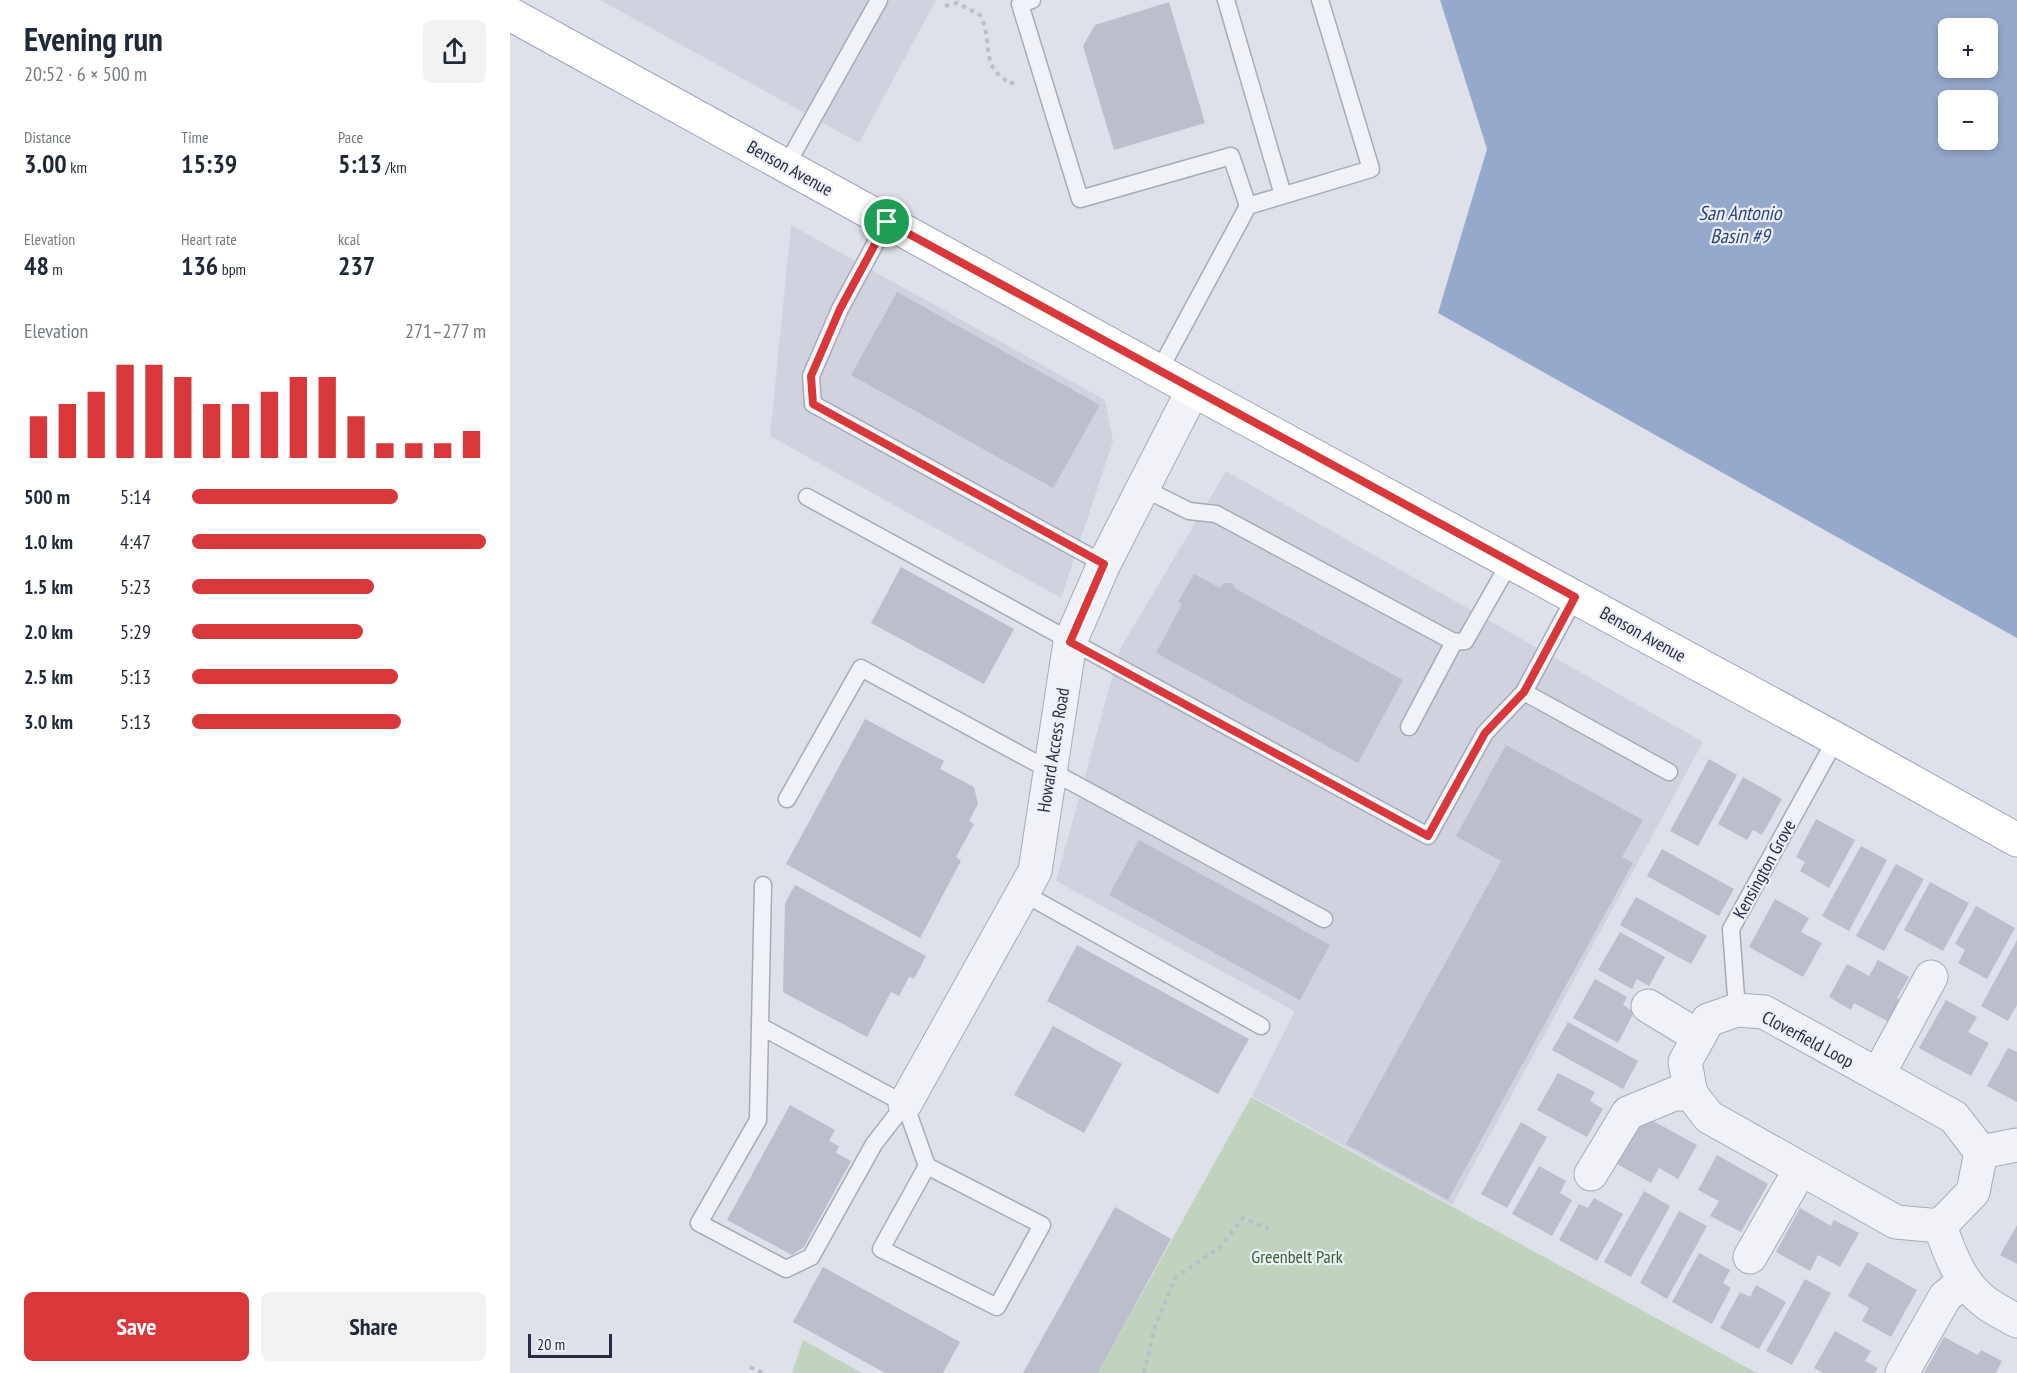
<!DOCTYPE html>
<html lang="en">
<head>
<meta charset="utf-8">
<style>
	:root { --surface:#fff; --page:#f2f2f3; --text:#1f2937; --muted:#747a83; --accent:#d9383b }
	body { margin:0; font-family:"PT Sans Narrow",sans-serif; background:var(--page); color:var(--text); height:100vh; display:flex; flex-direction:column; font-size:22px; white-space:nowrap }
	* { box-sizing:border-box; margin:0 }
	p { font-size:20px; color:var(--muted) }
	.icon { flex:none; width:33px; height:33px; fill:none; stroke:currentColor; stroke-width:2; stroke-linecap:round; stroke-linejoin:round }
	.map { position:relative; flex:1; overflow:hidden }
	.sheet { display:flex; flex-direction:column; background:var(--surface); width:510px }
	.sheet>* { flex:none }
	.tools { position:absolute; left:1428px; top:18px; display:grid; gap:12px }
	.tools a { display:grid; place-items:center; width:60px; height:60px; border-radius:9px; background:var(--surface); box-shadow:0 3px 9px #0003; font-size:30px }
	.scale { position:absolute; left:18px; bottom:15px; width:84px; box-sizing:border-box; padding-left:6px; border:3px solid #262c41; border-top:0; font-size:16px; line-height:21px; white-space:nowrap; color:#262c41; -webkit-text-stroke:4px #edf0f6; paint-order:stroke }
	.pin { position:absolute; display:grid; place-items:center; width:51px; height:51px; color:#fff; margin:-26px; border:3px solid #fff; border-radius:50%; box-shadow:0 2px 6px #0007 }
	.round { display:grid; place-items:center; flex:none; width:63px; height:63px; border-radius:9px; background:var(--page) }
	.head { display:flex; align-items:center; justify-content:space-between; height:102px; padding:0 24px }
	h1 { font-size:33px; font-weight:800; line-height:45px }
	.stats { display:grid; grid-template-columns:repeat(3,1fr); gap:9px; height:102px; padding:6px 24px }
	.stats div { display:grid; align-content:center }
	.stats b { font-size:26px; font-weight:800 }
	.stats small { font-size:16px; font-weight:400 }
	.stats p { font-size:16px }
	.chart { height:168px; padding:12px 24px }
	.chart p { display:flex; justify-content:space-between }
	.chart svg { width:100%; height:108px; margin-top:6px; stroke:var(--accent); stroke-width:6 }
	.cta { display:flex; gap:12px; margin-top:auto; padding:12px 24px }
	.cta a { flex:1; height:69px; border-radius:9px; background:var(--accent); color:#fff; font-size:24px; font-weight:800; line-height:69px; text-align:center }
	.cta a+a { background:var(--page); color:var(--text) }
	ul { padding:0 24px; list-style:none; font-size:20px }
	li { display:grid; grid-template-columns:96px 72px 1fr; align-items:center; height:45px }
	li i { height:15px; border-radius:8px; background:var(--accent) }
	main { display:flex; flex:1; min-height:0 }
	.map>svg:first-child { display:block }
</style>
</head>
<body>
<main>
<section class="sheet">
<div class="head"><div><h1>Evening run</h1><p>20:52 · 6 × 500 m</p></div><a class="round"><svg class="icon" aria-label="share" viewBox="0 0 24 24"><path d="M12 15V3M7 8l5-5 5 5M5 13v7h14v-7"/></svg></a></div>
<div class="stats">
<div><p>Distance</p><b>3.00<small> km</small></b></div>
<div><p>Time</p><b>15:39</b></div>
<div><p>Pace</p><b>5:13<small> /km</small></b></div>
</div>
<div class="stats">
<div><p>Elevation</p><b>48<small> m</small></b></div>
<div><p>Heart rate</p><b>136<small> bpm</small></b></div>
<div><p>kcal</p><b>237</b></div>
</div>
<div class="chart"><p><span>Elevation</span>271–277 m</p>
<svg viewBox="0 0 160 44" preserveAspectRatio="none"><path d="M5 44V27M15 44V22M25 44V17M35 44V6M45 44V6M55 44V11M65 44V22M75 44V22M85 44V17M95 44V11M105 44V11M115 44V27M125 44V38M135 44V38M145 44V38M155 44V33"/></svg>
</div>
<ul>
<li><b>500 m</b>5:14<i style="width:70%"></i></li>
<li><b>1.0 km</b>4:47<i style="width:100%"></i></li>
<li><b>1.5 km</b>5:23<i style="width:62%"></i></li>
<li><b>2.0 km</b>5:29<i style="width:58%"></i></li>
<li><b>2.5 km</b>5:13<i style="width:70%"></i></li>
<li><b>3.0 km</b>5:13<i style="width:71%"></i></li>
</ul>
<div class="cta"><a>Save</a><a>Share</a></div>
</section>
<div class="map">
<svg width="1507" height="1373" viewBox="0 0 1507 1373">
	<rect width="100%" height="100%" fill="#dee1e9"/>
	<g fill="#d0d3de">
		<path d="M90,0H426L349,143Z"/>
		<path d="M281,225L595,400L603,441L551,598L260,436Z"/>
		<path d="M716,471L1193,742L942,1205L742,1096L785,1011L546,881L610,649Z"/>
	</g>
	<g fill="#c1d3be">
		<path d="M741,1097L1247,1373H588Z"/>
		<path d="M293,1340L352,1373H282Z"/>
	</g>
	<path fill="#95a9cc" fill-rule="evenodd" d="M930,0H1507V638L928,313L977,149ZM1438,28H1478V68H1438ZM1438,100H1478V140H1438Z"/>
	<g fill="#bbbfcc">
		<path d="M659,2L695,123L604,150L573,46L585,25Z"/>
		<path d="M387,292L590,405L543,488L341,375Z"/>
		<path d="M391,567L504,629L474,684L361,623Z"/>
		<path d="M684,574L710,588L714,583H722L726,589L893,680L848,763L646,653L672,604L668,602Z"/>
		<path d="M355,719L434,761L430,769L464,787L468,804L459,821L464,824L446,857L451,861L410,938L276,864Z"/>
		<path d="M996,745L1133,820L1112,857L1123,863L938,1200L836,1144L991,861L946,836Z"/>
		<path d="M1199,759L1227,775L1188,846L1160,831Z"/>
		<path d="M1233,777L1272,799L1252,835L1243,830L1237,840L1208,824Z"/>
		<path d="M1306,819L1345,840L1319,888L1290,871L1295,862L1286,857Z"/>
		<path d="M629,840L820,945L790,1000L599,895Z"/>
		<path d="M1351,846L1377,860L1339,931L1312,916Z"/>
		<path d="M1152,849L1224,889L1209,916L1137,876Z"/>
		<path d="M1386,864L1414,879L1374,951L1346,936Z"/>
		<path d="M1420,882L1459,903L1433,951L1394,930Z"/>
		<path d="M285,885L416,956L404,979L399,977L389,996L381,992L357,1037L273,992L275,903Z"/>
		<path d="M1126,897L1197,936L1181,964L1110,925Z"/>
		<path d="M1265,899L1299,918L1291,932L1312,943L1293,977L1239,947Z"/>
		<path d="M1466,906L1505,928L1477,979L1448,963L1455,950L1445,944Z"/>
		<path d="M1110,932L1155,957L1139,986L1127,979L1122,989L1088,970Z"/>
		<path d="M1507,940V1005L1498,1021L1471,1006Z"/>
		<path d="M567,945L739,1039L708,1094L537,1001Z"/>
		<path d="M1368,960L1399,977L1387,998L1390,1000L1379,1022L1344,1003L1341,1010L1319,997L1337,964L1359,976Z"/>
		<path d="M1085,979L1117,997L1113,1005L1124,1012L1108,1043L1063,1018Z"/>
		<path d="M1436,1000L1467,1017L1458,1032L1479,1043L1461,1076L1409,1048Z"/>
		<path d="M1058,1022L1128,1061L1113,1089L1042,1050Z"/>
		<path d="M543,1026L612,1064L574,1133L504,1095Z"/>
		<path d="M1498,1048L1507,1052V1102L1477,1086Z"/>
		<path d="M1048,1073L1085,1092L1080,1101L1093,1109L1077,1137L1027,1110Z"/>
		<path d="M280,1105L325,1130L319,1141L329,1146L326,1153L341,1161L294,1247L282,1255L217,1220Z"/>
		<path d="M1134,1116L1187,1145L1168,1179L1149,1168L1141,1183L1107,1164Z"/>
		<path d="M1011,1122L1037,1137L997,1208L971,1194Z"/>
		<path d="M1207,1155L1258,1184L1231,1232L1200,1216L1209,1201L1188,1190Z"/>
		<path d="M1029,1166L1056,1181L1050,1193L1062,1200L1042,1236L1002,1214Z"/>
		<path d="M1134,1191L1160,1206L1121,1277L1094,1262Z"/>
		<path d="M1084,1198L1113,1214L1087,1261L1049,1240L1069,1204L1078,1208Z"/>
		<path d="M605,1207L661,1239L588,1373H513Z"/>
		<path d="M1290,1208L1321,1226L1324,1220L1349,1233L1330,1267L1308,1255L1300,1271L1266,1252Z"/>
		<path d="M1169,1211L1197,1226L1157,1299L1130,1283Z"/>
		<path d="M1507,1225V1264L1490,1255Z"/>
		<path d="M1189,1253L1220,1270L1213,1283L1221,1288L1202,1324L1162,1302Z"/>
		<path d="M1357,1262L1407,1290L1381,1337L1352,1321L1359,1308L1338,1296Z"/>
		<path d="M313,1267L450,1342L433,1373H375L283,1322Z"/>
		<path d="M1295,1279L1321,1293L1282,1365L1256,1351Z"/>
		<path d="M1246,1285L1276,1302L1249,1349L1210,1328L1230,1292L1240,1297Z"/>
		<path d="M1325,1331L1361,1351L1355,1361L1368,1368L1365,1373H1313L1304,1368Z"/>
		<path d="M1434,1337L1468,1355L1471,1350L1492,1361L1486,1373H1414Z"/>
	</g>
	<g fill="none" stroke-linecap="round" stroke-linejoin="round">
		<defs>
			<g id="lane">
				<path d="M522,0L510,4L570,199L721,156L738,206"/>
				<path d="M716,0L773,195"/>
				<path d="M276,166L369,0"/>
				<path d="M377,222L330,309L301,376L303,404L594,564"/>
				<path d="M649,371L738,206L861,169L810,0"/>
				<path d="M633,488L679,511L706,514L944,642L955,641L1000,562"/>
				<path d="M297,497L918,836L975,733L1014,692L1065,597"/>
				<path d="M1014,692L1159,772"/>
				<path d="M899,727L944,642"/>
				<path d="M277,799L351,668L814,919"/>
				<path d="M253,885L248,1120L189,1223L276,1269L301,1257L364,1144L395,1104"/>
				<path d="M513,893L751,1026"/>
				<path d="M1227,1010L1221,929L1326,739"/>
				<path d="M250,1026L395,1104L417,1166L371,1249L487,1307L532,1225L417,1166"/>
			</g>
			<g id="street">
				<path d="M1138,1006L1189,1037"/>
				<path d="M1227,1010L1254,1012L1444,1117L1471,1152L1463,1192L1430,1226L1386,1222L1199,1117L1181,1094L1175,1062L1198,1020Z"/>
				<path d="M1368,1075L1421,977"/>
				<path d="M395,1104L525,871L560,642L594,564L683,390"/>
				<path d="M1471,1152L1507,1145"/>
				<path d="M1081,1174L1118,1113L1164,1094H1181"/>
				<path d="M1430,1226C1440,1254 1450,1283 1475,1302C1484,1309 1496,1315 1507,1321"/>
				<path d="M1240,1257L1290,1170"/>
				<path d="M1392,1373L1435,1297L1454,1281"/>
			</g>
			<path id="primary" d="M0,14L683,390L1326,739L1507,840"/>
		</defs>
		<use href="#lane" stroke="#a7abb7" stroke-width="19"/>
		<use href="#street" stroke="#a7abb7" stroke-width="35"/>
		<use href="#primary" stroke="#9ca3b5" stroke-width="35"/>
		<g stroke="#bcbfc8" stroke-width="4" stroke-dasharray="4.5 4.5" stroke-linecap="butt">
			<path d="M435,6L447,3L470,15L475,26L480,63L488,74L500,84L508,80"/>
			<path d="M240,1367L253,1373"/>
			<path d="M634,1373L645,1326L666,1277L710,1247L733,1218L759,1229"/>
		</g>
		<use href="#lane" stroke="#f1f2f7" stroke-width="16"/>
		<use href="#street" stroke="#f1f2f7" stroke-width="33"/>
		<use href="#primary" stroke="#fff" stroke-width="33"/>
	</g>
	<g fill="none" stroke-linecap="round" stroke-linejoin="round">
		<defs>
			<path id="route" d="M377,222L1065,597L1014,692L975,733L918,836L560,642L594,564L303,404L301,376L330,309Z"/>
		</defs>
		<use href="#route" stroke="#fff" stroke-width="12"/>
		<use href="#route" stroke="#d9383b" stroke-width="8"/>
	</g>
	<g text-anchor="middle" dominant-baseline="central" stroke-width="4.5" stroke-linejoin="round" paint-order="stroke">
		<g font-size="18" fill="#262c41" stroke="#edf0f6">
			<text transform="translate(280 168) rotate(29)">Benson Avenue</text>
			<text transform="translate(1133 634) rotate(29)">Benson Avenue</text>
			<text transform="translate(543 750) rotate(-81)">Howard Access Road</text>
			<text transform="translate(1254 869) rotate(-61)">Kensington Grove</text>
			<text transform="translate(1298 1039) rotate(28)">Cloverfield Loop</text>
		</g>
		<g font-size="18" fill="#345e32" stroke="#edf0f6">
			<text x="787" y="1256">Greenbelt Park</text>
		</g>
		<g font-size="20" font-style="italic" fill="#2d4478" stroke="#edf0f6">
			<text x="1230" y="213">San Antonio<tspan x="1230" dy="23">Basin #9</tspan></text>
		</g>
	</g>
</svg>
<div class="tools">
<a>+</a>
<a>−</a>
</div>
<div class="scale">20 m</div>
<div class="pin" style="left:377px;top:222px;background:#1e9e55"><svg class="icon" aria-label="arrive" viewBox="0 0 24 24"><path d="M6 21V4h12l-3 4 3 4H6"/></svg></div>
</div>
</main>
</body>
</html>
